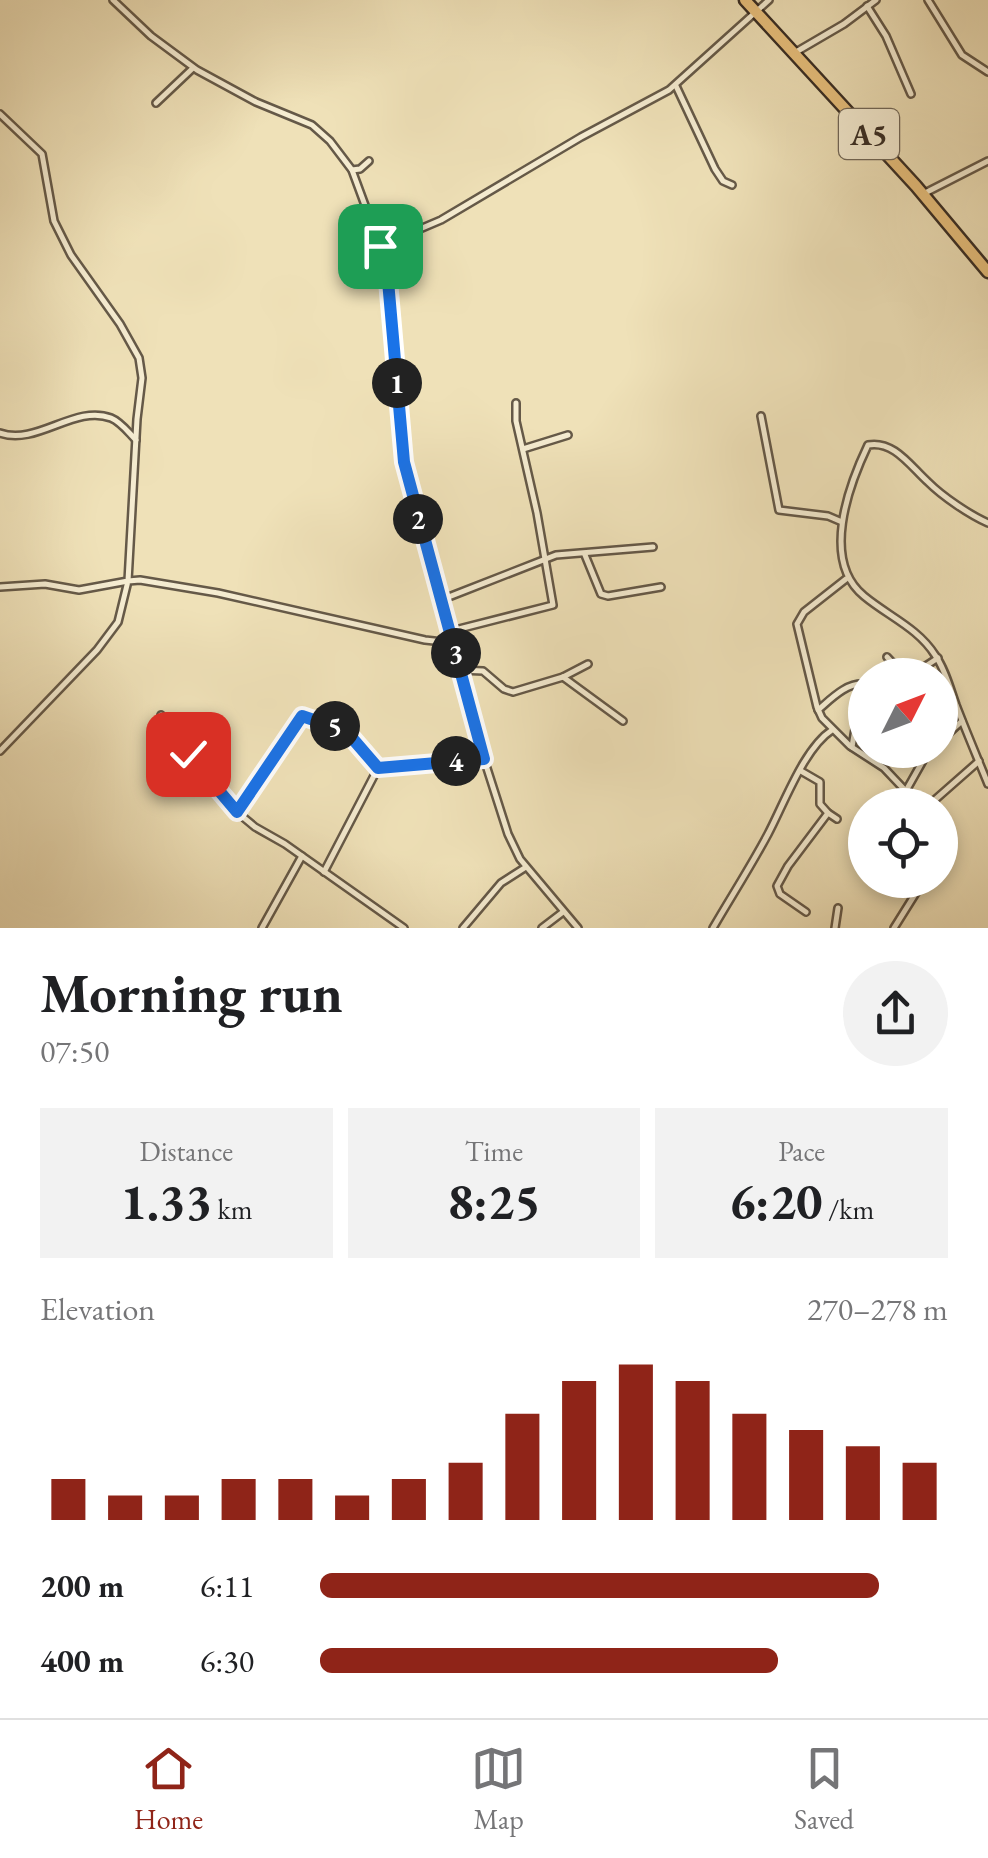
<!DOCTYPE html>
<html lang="en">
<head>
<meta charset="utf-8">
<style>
	:root { --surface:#fff; --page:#f2f2f2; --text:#202124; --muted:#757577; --line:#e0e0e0; --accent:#8f2418 }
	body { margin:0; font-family:"EB Garamond",serif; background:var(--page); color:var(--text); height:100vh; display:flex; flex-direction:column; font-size:38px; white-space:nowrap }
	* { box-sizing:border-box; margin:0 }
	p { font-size:32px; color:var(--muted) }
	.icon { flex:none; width:55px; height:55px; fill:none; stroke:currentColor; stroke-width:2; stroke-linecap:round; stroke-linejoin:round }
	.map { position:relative; height:928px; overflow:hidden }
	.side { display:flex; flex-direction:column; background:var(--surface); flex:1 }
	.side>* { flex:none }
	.needle { width:65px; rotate:48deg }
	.fabs { position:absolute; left:848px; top:658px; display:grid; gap:20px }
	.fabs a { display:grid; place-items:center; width:110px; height:110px; border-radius:50%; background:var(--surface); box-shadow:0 5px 15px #0003; font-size:50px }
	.pin { position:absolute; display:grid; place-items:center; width:85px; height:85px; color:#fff; margin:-42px; border-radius:20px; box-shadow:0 5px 15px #0006 }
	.km { position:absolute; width:50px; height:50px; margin:-25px; border-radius:50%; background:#222; color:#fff; font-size:28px; line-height:50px; text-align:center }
	.round { display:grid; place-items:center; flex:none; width:105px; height:105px; border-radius:52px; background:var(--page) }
	.summary { display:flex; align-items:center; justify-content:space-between; height:170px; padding:0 40px }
	h1 { font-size:55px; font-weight:700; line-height:75px }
	.figures { display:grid; grid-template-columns:repeat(3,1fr); gap:15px; height:170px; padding:10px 40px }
	.figures div { display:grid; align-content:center; border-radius:0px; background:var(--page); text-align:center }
	.figures b { font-size:50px; font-weight:700 }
	.figures small { font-size:28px; font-weight:400 }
	.figures p { font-size:28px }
	.chart { height:280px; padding:20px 40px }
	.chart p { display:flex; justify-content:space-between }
	.chart svg { width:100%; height:180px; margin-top:10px; stroke:var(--accent); stroke-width:6 }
	ul { padding:0 40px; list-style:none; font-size:32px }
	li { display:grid; grid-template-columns:160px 120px 1fr; align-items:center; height:75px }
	li i { height:25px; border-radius:12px; background:var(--accent) }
	.tab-bar { display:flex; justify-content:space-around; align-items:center; height:140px; border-top:2px solid var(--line); background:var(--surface); font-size:28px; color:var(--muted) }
	.tab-bar a { display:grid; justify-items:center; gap:5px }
	.tab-bar .current { color:var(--accent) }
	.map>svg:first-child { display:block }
</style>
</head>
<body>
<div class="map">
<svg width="988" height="928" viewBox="0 0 988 928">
	<rect width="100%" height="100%" fill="#efe1b8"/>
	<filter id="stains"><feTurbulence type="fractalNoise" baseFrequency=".002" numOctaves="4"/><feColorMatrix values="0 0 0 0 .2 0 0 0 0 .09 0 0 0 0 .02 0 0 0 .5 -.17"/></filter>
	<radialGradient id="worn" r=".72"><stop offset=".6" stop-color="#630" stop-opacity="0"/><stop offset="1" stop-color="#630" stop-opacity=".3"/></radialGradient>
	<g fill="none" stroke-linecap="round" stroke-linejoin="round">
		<defs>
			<g id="street">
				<path d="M113,0L151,36L197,70L256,102L312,125L330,141L352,170L380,246L388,281L404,462L484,759L508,834L520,859L578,928"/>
				<path d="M928,0L962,55L988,72"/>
				<path d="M867,6L886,36L911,94"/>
				<path d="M796,52L844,24L876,0"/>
				<path d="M676,86L715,169L723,181L732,185"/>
				<path d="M156,103L193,68"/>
				<path d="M0,114L42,154L54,221L71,255L120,324L139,358L142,378L137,419L128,581L79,590L45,584L0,587"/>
				<path d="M352,170L360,169L369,161"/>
				<path d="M925,193L988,161"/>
				<path d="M380,246L441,220L581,137L669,90L769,0"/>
				<path d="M761,416L779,510L828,516L842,522"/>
				<path d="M0,433C37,446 75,404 111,418C121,422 128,432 136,440"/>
				<path d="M523,449L568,435"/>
				<path d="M988,523C970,515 943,497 928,482C911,467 894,440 868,445C848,487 821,561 864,596C888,616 918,628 935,655C945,669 950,688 956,705C966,731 977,757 988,784"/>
				<path d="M585,555L601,594L608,596L661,587"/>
				<path d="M846,579L804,612L797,624L817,707L822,718L850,746L884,768L919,805"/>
				<path d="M441,600L556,555L653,547"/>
				<path d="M451,631L553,605L537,513L516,421V403"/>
				<path d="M887,657L904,675"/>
				<path d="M460,670L483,671L504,689L513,692L563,677L588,664"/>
				<path d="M912,675L938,658"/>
				<path d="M563,677L623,721"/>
				<path d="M818,710C831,699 847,682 865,684"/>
				<path d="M161,715L177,747L187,753L237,812L255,827L285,844L404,928"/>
				<path d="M940,741L962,721"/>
				<path d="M852,747L855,729"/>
				<path d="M0,751L97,650L118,622L128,581L140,580L218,593L425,640L452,643"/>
				<path d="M801,771L820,782V804L828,813"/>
				<path d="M907,789L929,750"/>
				<path d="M929,805L979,761"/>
				<path d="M237,812L303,716L345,731L378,768"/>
				<path d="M940,833V836"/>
				<path d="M324,872L378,768L484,759"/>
				<path d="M806,912L780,894L777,886L788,866L828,813L837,819"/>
				<path d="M262,928L302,856"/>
				<path d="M463,928L501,883L526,867"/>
				<path d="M542,928L563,912"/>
				<path d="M713,928C731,897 751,866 768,834C784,804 804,748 832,730"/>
				<path d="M835,928L838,908"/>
				<path d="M894,928L924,880"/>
			</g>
			<path id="primary" d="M745,0L916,186L988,272"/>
		</defs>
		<use href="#street" stroke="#655948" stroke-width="10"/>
		<use href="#primary" stroke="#372c23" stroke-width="15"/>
		<use href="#street" stroke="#f5ecd1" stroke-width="5"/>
		<use href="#primary" stroke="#e8c07c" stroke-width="10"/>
	</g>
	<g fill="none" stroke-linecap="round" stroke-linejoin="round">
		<defs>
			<path id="route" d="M188,754L237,812L302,716L346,731L378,768L484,759L404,462L388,281L380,246"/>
		</defs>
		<use href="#route" stroke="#fff" stroke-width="20"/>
		<use href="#route" stroke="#1a73e8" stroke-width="12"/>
	</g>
	<g text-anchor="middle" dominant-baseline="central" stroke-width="10" stroke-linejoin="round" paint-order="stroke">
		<rect fill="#f5ecd1" stroke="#706657" stroke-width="2.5" x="839" y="109" width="60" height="50" rx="8"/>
		<g font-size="30" font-weight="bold" fill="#372c23">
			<text x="869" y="134">A5</text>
		</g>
	</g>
	<rect width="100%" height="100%" filter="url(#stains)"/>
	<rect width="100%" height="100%" fill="url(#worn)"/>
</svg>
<div class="fabs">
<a><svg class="needle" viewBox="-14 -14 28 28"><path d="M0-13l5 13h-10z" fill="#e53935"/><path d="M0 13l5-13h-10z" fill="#757577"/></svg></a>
<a><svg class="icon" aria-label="locate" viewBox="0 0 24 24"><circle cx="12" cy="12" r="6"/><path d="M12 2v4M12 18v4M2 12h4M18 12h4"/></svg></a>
</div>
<div class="pin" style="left:380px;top:246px;background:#1e9e55"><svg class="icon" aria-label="arrive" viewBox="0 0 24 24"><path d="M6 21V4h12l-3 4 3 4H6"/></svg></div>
<div class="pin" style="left:188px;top:754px;background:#d93025"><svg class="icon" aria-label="check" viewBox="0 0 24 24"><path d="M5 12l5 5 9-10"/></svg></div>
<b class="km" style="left:397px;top:383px">1</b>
<b class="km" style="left:418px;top:519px">2</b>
<b class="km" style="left:456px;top:653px">3</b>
<b class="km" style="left:456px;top:761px">4</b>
<b class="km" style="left:335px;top:726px">5</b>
</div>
<section class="side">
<div class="summary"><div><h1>Morning run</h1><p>07:50</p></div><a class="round"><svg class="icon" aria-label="share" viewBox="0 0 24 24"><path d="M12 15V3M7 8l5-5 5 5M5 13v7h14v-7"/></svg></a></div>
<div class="figures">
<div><p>Distance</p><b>1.33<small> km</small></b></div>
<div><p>Time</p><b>8:25</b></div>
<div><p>Pace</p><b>6:20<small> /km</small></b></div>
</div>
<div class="chart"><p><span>Elevation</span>270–278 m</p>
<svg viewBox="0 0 160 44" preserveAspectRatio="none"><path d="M5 44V34M15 44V38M25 44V38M35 44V34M45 44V34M55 44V38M65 44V34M75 44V30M85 44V18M95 44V10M105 44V6M115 44V10M125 44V18M135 44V22M145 44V26M155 44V30"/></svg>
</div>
<ul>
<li><b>200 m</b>6:11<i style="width:89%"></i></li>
<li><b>400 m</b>6:30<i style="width:73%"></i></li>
</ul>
</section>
<nav class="tab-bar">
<a class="current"><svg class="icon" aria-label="home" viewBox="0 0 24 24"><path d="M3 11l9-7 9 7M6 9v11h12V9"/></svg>Home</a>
<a><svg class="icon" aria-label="map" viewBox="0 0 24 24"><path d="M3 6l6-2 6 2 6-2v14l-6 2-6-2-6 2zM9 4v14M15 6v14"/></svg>Map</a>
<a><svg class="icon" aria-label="saved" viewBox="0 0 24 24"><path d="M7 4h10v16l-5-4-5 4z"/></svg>Saved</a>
</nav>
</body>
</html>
